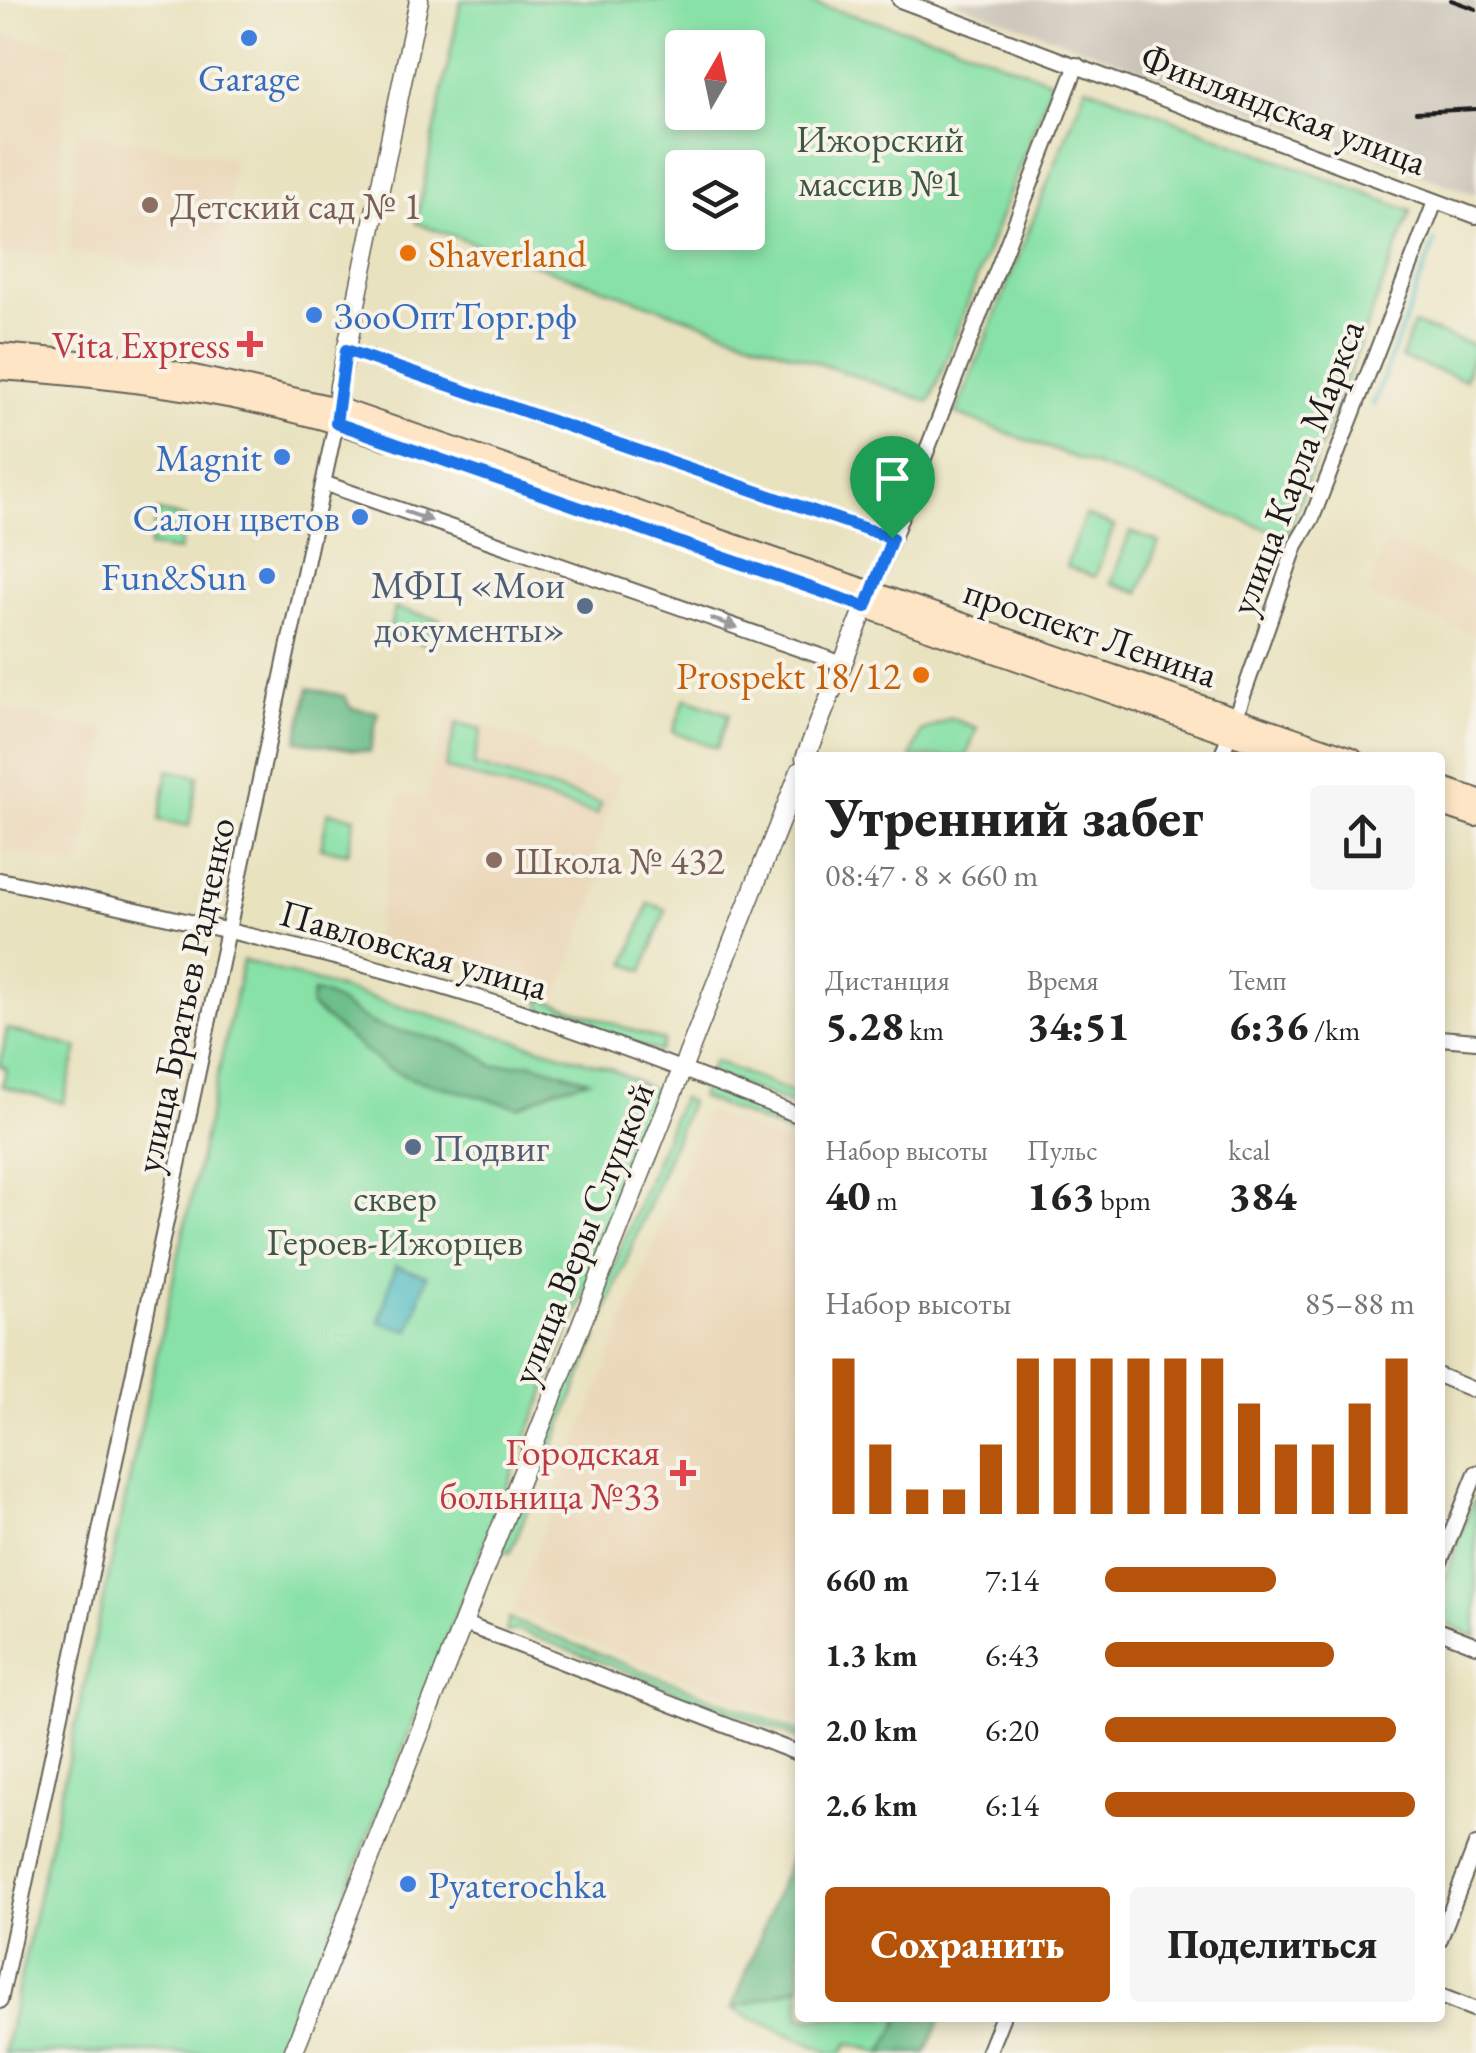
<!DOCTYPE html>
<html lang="ru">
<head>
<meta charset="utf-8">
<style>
	:root { --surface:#fff; --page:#f6f6f6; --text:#222; --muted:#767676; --accent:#b45309 }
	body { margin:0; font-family:"EB Garamond",serif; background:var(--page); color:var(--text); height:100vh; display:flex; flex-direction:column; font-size:38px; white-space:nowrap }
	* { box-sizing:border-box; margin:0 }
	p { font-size:32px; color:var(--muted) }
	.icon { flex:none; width:55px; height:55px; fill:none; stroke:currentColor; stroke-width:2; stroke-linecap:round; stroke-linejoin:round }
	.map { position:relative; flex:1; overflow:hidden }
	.panel { position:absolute; left:795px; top:752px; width:650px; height:1270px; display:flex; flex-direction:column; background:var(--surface); border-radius:10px; box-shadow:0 5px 15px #0003 }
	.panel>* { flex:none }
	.needle { width:65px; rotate:9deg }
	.fabs { position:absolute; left:665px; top:30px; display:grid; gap:20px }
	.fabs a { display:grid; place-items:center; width:100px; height:100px; border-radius:10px; background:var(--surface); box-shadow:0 5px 15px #0003; font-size:50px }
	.pin { position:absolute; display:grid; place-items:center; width:85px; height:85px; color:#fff; margin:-102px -42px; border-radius:50% 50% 50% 0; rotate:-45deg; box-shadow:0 0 10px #0007 }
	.pin .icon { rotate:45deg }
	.round { display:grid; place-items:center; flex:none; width:105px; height:105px; border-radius:10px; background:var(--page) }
	.summary { display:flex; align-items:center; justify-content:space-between; height:170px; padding:0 30px }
	h1 { font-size:55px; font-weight:800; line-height:75px }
	.metrics { display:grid; grid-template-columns:repeat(3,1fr); gap:15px; height:170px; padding:10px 30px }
	.metrics div { display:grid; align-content:center }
	.metrics b { font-size:42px; font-weight:800 }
	.metrics small { font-size:28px; font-weight:400 }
	.metrics p { font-size:28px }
	.chart { height:280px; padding:20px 30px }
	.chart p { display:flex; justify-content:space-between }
	.chart svg { width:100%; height:180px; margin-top:10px; stroke:var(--accent); stroke-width:6 }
	.cta { display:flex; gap:20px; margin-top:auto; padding:20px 30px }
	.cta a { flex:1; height:115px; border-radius:10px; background:var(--accent); color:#fff; font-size:40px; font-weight:800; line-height:115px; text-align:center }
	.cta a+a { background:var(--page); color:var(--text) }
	ul { padding:0 30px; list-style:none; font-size:32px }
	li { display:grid; grid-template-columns:160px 120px 1fr; align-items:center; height:75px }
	li i { height:25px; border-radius:12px; background:var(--accent) }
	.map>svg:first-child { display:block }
</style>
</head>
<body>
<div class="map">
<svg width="1476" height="2053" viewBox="0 0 1476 2053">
	<rect width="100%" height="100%" fill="#f7f3e8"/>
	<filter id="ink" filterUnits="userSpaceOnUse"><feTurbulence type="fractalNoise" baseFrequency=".01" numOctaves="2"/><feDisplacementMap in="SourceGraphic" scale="20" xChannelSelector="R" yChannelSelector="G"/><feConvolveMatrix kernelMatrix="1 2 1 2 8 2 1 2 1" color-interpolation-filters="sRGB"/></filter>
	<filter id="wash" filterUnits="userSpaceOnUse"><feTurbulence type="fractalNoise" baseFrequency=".0048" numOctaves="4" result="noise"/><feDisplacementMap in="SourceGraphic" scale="40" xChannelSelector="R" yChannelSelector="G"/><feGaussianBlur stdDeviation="2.25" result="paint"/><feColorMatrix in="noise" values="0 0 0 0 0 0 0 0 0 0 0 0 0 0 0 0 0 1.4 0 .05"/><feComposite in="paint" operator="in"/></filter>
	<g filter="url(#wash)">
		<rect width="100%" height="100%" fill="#e9e2bf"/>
		<g fill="#ebd8ba">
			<path d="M0,33L70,47L64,95L58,257L0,255Z"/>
			<path d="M75,132L234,158L222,278L70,251Z"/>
			<path d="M1386,542L1476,579V635L1367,595Z"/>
			<path d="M0,708L107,732L79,867L0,850Z"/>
			<path d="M449,714L538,746L536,752L566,757L621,777L594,854L606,869L558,997L373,941L402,793L424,799Z"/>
			<path d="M705,1111L800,1150V1723L512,1612Z"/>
		</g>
		<path fill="#cbc3b8" d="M950,0H1476V195L1148,72Z"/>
		<g fill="#88e1a7" stroke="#527e62" stroke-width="2.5" fill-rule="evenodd">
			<path d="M461,0H800L953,43L1052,81L930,402L416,223ZM682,48H748V112H682ZM682,168H748V232H682Z"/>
			<path d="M1086,86L1411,211L1286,536L956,414Z"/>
			<path d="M1413,324L1476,346L1465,380L1401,358Z"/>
			<path d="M158,512L186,518L179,551L149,547Z"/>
			<path d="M1085,515L1114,526L1095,577L1066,566Z"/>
			<path d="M1130,532L1159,542L1139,593L1111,583Z"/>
			<path d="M395,608L440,620L433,646L388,635Z"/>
			<path d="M685,698L729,714L717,748L673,732Z"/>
			<path d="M950,718L977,728L966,757H911L921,732Z"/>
			<path d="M457,723L482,729L473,765L601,803L597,815L445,768Z"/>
			<path d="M168,770L198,776L189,826L159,820Z"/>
			<path d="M328,812L355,817L348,853L321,848Z"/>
			<path d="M649,903L666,910L643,971L626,964Z"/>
			<path d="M243,960L612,1069L663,1095L282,2053H4Z"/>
			<path d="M539,998L664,1041L659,1052L542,1011Z"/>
			<path d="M7,1029L78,1048L63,1103L2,1086L7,1068L0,1066Z"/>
			<path d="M714,1061L800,1096V1108L709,1072Z"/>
			<path d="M704,1085L800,1124V1138L700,1097Z"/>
			<path d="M681,1098L690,1102L600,1326L591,1323Z"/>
			<path d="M587,1333L597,1337L553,1447L543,1443Z"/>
			<path d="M541,1448L551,1452L510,1553L501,1550Z"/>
			<path d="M1476,1494V1637L1440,1621V1591Z"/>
			<path d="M509,1619L800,1732V1747L798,1738L518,1630L506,1632Z"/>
			<path d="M800,1986V2018H901L882,2053L848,2043L842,2053H830L732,2009Z"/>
		</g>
		<g fill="#6ebf8c" stroke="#456e54" stroke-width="2.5">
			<path d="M309,688L344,696L351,708L378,712L370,752L297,741Z"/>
			<path d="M313,992C333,993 362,1022 382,1027C413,1035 473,1042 492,1066L532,1063L589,1080L555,1089L519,1107L412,1079L385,1067L310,1006Z"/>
			<path d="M800,1834V1986L732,2009Z"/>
			<path d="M901,2018H941L926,2053H882Z"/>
		</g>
		<path fill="#4bbac1" stroke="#346b6e" stroke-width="2.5" d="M395,1266L427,1275L410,1331L379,1322Z"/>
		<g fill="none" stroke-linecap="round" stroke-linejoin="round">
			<path stroke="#4bbac1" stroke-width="4" d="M1373,405L1435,241"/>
		</g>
	</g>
	<g filter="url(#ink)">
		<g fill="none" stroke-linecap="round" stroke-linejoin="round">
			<defs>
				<g id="minor">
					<path d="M900,0L1476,216"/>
					<path d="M346,350L892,538"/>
					<path d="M326,484L843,664"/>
					<path d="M871,594L1077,65"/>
					<path d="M1221,758L1296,545L1312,518L1435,202"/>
					<path d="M0,880C161,915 322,949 479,998C588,1033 694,1073 800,1116"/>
					<path d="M1440,1038L1476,1041"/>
					<path d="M1440,1376L1476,1391"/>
					<path d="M1440,1562L1476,1473"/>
					<path d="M462,1623L800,1754"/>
					<path d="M1440,1631L1476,1645"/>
					<path d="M1440,1939L1476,1845"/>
					<path d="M1440,1996L1476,2010"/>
					<path d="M0,2001L336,423"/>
					<path d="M988,2053L1002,2018"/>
				</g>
				<g id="tertiary">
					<path d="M336,421L339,386L419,0"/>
					<path d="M805,758L870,595"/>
					<path d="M293,2053L800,771"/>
				</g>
				<g id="secondary">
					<path d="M0,354L158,368L337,408L1352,758"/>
					<path d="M0,369C131,378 263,396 387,439"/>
					<path d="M868,608L1300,758"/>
					<path d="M1440,787L1476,799"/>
					<path d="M1440,804L1476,816"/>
				</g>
			</defs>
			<use href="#minor" stroke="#646155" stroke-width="18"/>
			<use href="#tertiary" stroke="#646155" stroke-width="21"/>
			<use href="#secondary" stroke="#646155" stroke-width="24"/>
			<use href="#minor" stroke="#fff" stroke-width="14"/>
			<use href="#tertiary" stroke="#fff" stroke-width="18"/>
			<use href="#secondary" stroke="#fde5c5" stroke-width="20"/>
			<g stroke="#1c1c1c" stroke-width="4">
				<path d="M1451,0L1476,9"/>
				<path d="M1416,112L1476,109"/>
			</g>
		</g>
		<defs><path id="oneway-solid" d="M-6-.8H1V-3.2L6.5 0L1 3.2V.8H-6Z" transform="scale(2.5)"/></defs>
		<g fill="#999">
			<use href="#oneway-solid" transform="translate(418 516) rotate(19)"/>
			<use href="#oneway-solid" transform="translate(724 623) rotate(19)"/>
		</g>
	</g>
	<g fill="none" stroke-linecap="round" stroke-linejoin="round" filter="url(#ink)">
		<defs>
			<path id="route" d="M346,350L892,538L866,607L336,423Z"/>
		</defs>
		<use href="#route" stroke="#fff" stroke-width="20"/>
		<use href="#route" stroke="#1a73e8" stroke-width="12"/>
	</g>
	<g fill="#3f7fe0" stroke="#f7f3e8" stroke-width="4">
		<circle cx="249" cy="38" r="10"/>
		<circle cx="314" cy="315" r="10"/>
		<circle cx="282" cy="457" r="10"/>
		<circle cx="360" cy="517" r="10"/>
		<circle cx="267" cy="576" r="10"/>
		<circle cx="408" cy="1884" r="10"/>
	</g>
	<g fill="#8d6e63" stroke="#f7f3e8" stroke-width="4">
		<circle cx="150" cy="205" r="10"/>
		<circle cx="494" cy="860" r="10"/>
	</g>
	<g fill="#e8710a" stroke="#f7f3e8" stroke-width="4">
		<circle cx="408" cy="253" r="10"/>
		<circle cx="921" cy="675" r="10"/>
	</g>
	<g fill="#e0444e" stroke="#f7f3e8" stroke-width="4">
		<path d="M245 329h10v10h10v10h-10v10h-10v-10h-10v-10h10z"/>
		<path d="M678 1458h10v10h10v10h-10v10h-10v-10h-10v-10h10z"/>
	</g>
	<g fill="#5c6f8a" stroke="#f7f3e8" stroke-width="4">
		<circle cx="585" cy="606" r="10"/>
		<circle cx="413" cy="1147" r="10"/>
	</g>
	<g text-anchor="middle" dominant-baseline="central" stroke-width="8" stroke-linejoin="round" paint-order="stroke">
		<g font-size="38" fill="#366cbe" stroke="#f7f3e8" text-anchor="end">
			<text x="249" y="77" text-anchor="middle">Garage</text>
			<text x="334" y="315" text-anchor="start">ЗооОптТорг.рф</text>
			<text x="262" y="457">Magnit</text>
			<text x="340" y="517">Салон цветов</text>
			<text x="247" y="576">Fun&amp;Sun</text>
			<text x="428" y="1884" text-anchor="start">Pyaterochka</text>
		</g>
		<g font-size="38" fill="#1c1c1c" stroke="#f7f3e8">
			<text transform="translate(1284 109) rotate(21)">Финляндская улица</text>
			<text transform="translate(1296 467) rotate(-69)">улица Карла Маркса</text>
			<text transform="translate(1091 632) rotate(19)">проспект Ленина</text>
			<text transform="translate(414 949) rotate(16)">Павловская улица</text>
			<text transform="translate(184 995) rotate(-78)">улица Братьев Радченко</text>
			<text transform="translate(582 1233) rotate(-68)">улица Веры Слуцкой</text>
		</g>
		<g font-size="38" fill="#3c5746" stroke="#f7f3e8">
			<text x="880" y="138">Ижорский<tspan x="880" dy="44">массив №1</tspan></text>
			<text x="395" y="1197">сквер<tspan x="395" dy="44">Героев-Ижорцев</tspan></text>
		</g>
		<g font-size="38" fill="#785e54" stroke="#f7f3e8" text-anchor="start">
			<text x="170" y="205">Детский сад № 1</text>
			<text x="514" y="860">Школа № 432</text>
		</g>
		<g font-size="38" fill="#c56008" stroke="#f7f3e8" text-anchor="start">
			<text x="428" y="253">Shaverland</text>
			<text x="901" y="675" text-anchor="end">Prospekt 18/12</text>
		</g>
		<g font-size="38" fill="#be3a42" stroke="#f7f3e8" text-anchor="end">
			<text x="230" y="344">Vita Express</text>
			<text x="660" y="1451">Городская<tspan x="660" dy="44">больница №33</tspan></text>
		</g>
		<g font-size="38" fill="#4e5e75" stroke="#f7f3e8" text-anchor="end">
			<text x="565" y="584">МФЦ «Мои<tspan x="565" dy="44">документы»</tspan></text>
			<text x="433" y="1147" text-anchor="start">Подвиг</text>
		</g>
	</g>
</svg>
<div class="fabs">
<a><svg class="needle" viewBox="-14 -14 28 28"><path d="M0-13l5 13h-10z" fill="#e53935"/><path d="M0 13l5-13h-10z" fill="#767676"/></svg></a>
<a><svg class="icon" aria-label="layers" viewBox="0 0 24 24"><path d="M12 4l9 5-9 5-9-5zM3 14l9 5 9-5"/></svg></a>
</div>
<div class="pin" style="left:892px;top:538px;background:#1e9e55"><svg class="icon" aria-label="arrive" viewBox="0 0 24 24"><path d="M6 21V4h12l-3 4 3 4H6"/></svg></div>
<section class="panel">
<div class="summary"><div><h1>Утренний забег</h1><p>08:47 · 8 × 660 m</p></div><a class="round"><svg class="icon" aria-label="share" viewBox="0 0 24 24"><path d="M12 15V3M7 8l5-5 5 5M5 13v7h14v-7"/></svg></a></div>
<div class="metrics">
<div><p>Дистанция</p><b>5.28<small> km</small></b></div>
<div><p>Время</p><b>34:51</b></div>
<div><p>Темп</p><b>6:36<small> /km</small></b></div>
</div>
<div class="metrics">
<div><p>Набор высоты</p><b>40<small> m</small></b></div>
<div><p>Пульс</p><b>163<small> bpm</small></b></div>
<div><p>kcal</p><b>384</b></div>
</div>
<div class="chart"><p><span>Набор высоты</span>85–88 m</p>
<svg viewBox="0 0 160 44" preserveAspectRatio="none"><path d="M5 44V6M15 44V27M25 44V38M35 44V38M45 44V27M55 44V6M65 44V6M75 44V6M85 44V6M95 44V6M105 44V6M115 44V17M125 44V27M135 44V27M145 44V17M155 44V6"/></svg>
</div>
<ul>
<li><b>660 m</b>7:14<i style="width:55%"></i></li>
<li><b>1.3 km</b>6:43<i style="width:74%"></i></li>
<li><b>2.0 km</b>6:20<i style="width:94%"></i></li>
<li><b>2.6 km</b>6:14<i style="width:100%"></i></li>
</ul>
<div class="cta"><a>Сохранить</a><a>Поделиться</a></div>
</section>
</div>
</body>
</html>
